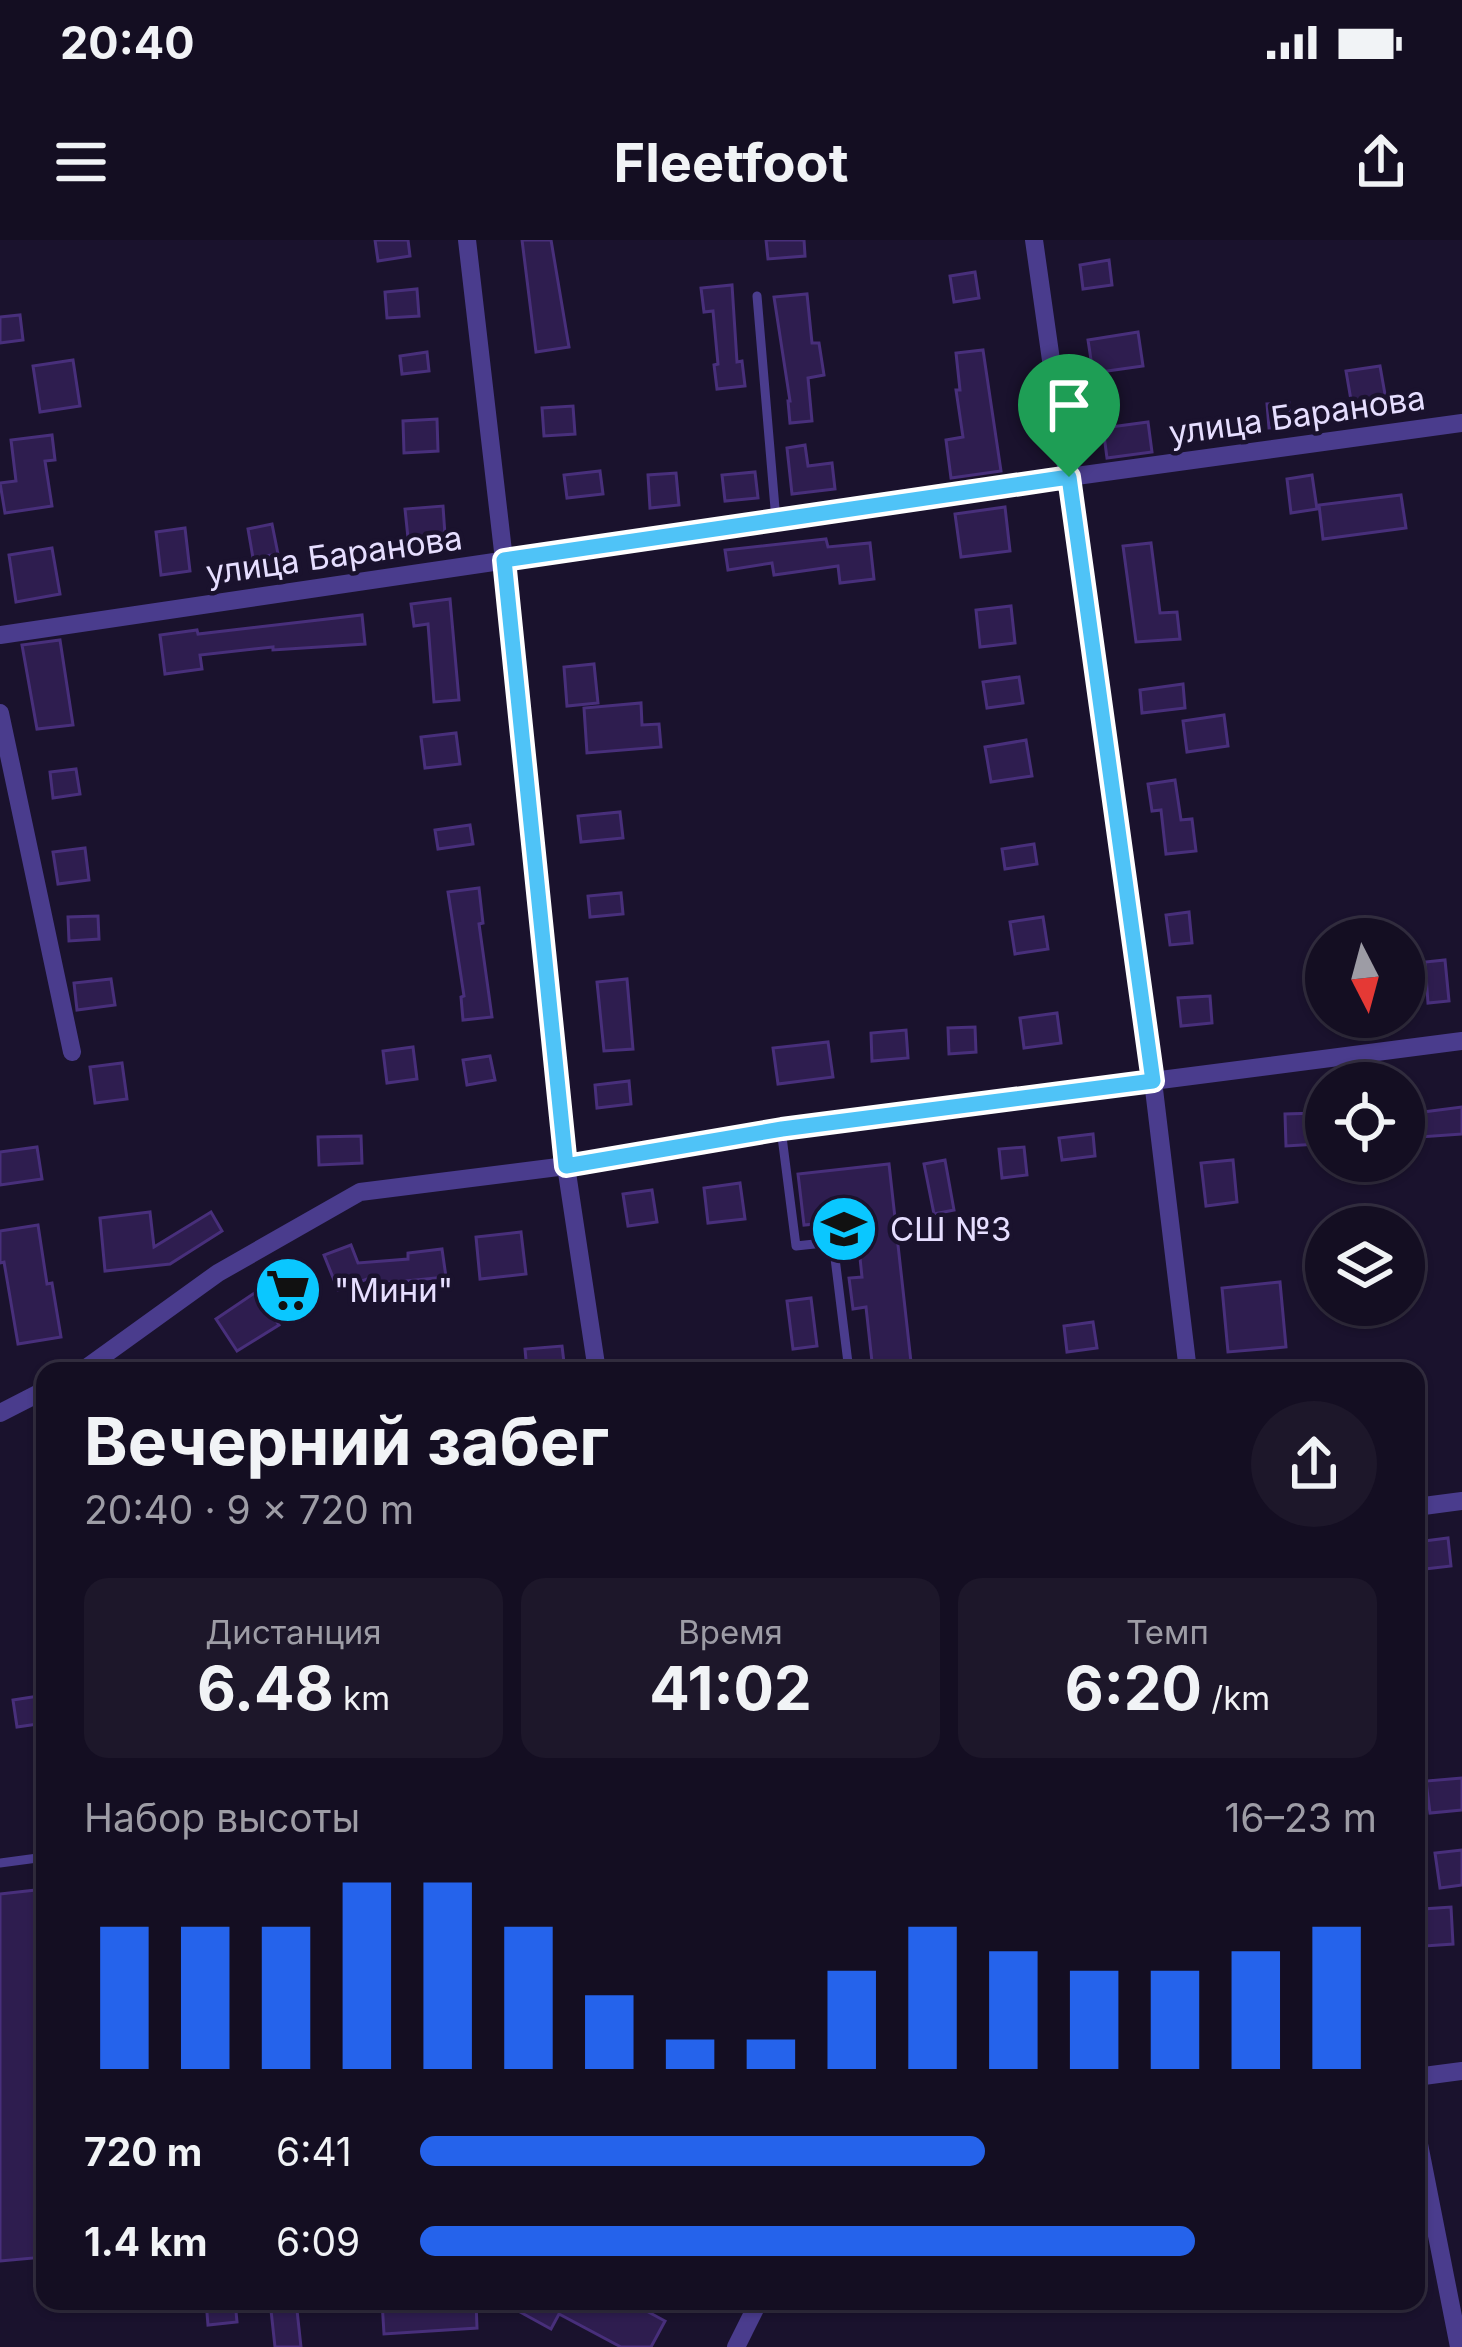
<!DOCTYPE html>
<html lang="ru">
<head>
<meta charset="utf-8">
<style>
	:root { --surface:#140e22; --page:#1d172a; --text:#f1f3f6; --muted:#9d9ca5; --line:#332e40; --accent:#2563eb }
	body { margin:0; font-family:Inter,sans-serif; background:var(--page); color:var(--text); height:100vh; display:flex; flex-direction:column; font-size:45px; white-space:nowrap }
	* { box-sizing:border-box; margin:0 }
	p { font-size:39px; color:var(--muted) }
	.icon { flex:none; width:66px; height:66px; fill:none; stroke:currentColor; stroke-width:2; stroke-linecap:round; stroke-linejoin:round }
	.map { position:relative; flex:1; overflow:hidden }
	.sheet { position:absolute; left:36px; top:1122px; width:1389px; height:948px; display:flex; flex-direction:column; background:var(--surface); border-radius:24px; box-shadow:0 3px 9px #0004,0 0 0 3px var(--line) }
	.sheet>* { flex:none }
	.needle { width:78px; rotate:174deg }
	.fabs { position:absolute; left:1305px; top:678px; display:grid; gap:24px }
	.fabs a { display:grid; place-items:center; width:120px; height:120px; border-radius:50%; background:var(--surface); box-shadow:0 3px 9px #0004,0 0 0 3px var(--line); font-size:60px }
	.pin { position:absolute; display:grid; place-items:center; width:102px; height:102px; color:#fff; margin:-123px -51px; border-radius:50% 50% 50% 0; rotate:-45deg; box-shadow:0 0 12px #0007 }
	.pin .icon { rotate:45deg }
	.round { display:grid; place-items:center; flex:none; width:126px; height:126px; border-radius:63px; background:var(--page) }
	.overview { display:flex; align-items:center; justify-content:space-between; height:204px; padding:0 48px }
	h1 { font-size:66px; font-weight:700; line-height:90px }
	.figures { display:grid; grid-template-columns:repeat(3,1fr); gap:18px; height:204px; padding:12px 48px }
	.figures div { display:grid; align-content:center; border-radius:24px; background:var(--page); text-align:center }
	.figures b { font-size:60px; font-weight:700 }
	.figures small { font-size:33px; font-weight:400 }
	.figures p { font-size:33px }
	.chart { height:336px; padding:24px 48px }
	.chart p { display:flex; justify-content:space-between }
	.chart svg { width:100%; height:216px; margin-top:12px; stroke:var(--accent); stroke-width:6 }
	ul { padding:0 48px; list-style:none; font-size:39px }
	li { display:grid; grid-template-columns:192px 144px 1fr; align-items:center; height:90px }
	li i { height:30px; border-radius:15px; background:var(--accent) }
	.status { display:flex; justify-content:space-between; align-items:center; height:84px; padding:0 60px; background:var(--surface); direction:ltr }
	.status svg { height:33px; fill:currentColor }
	header { display:flex; justify-content:space-between; align-items:center; height:156px; padding:0 48px; background:var(--surface); font-size:54px; font-weight:700 }
	.map>svg:first-child { display:block }
</style>
</head>
<body>
<div class="status"><b>20:40</b><svg viewBox="0 0 49 12"><path d="M0 12V9h3v3zM5 12V6h3v6zM10 12V3h3v9zM15 12V0h3v12zM26 1h20v11H26zM47 4h2v5h-2z"/></svg></div>
<header><svg class="icon" aria-label="menu" viewBox="0 0 24 24"><path d="M4 6h16M4 12h16M4 18h16"/></svg>Fleetfoot<svg class="icon" aria-label="share" viewBox="0 0 24 24"><path d="M12 15V3M7 8l5-5 5 5M5 13v7h14v-7"/></svg></header>
<div class="map">
<svg width="1462" height="2107" viewBox="0 0 1462 2107">
	<rect width="100%" height="100%" fill="#1a122d"/>
	<g fill="#2e1d4f" stroke="#482f7b" stroke-width="3">
		<path d="M375,0H408L410,16L378,21Z"/>
		<path d="M522,0H551L569,107L536,112Z"/>
		<path d="M766,0H804L805,16L768,19Z"/>
		<path d="M1109,20L1112,45L1083,49L1080,25Z"/>
		<path d="M975,32L979,58L954,62L950,36Z"/>
		<path d="M732,45L737,122L742,121L745,146L717,149L714,125L718,124L713,71L704,72L701,48Z"/>
		<path d="M417,49L419,76L387,78L385,52Z"/>
		<path d="M807,54L812,103H819L824,135L808,138L812,181L790,183L788,161H790L774,57Z"/>
		<path d="M20,75L23,100L0,103V77Z"/>
		<path d="M1138,92L1143,126L1093,133L1088,100Z"/>
		<path d="M983,110L1001,231L951,238L946,200L963,197L956,150H960L956,113Z"/>
		<path d="M427,112L429,131L402,134L400,116Z"/>
		<path d="M73,120L80,166L40,172L33,126Z"/>
		<path d="M1380,126L1386,160L1352,166L1346,131Z"/>
		<path d="M1289,163L1291,187L1269,188L1267,164Z"/>
		<path d="M573,166L575,194L544,196L542,168Z"/>
		<path d="M437,179L438,211L404,213L403,181Z"/>
		<path d="M1148,182L1152,212L1107,218L1103,188Z"/>
		<path d="M52,195L55,220L45,221L52,266L5,273L0,243L16,241L11,200Z"/>
		<path d="M805,205L808,226L832,223L835,249L792,254L787,208Z"/>
		<path d="M600,231L603,254L567,258L564,235Z"/>
		<path d="M755,232L758,258L725,261L722,235Z"/>
		<path d="M676,233L679,265L650,268L648,235Z"/>
		<path d="M1312,235L1317,269L1291,273L1287,239Z"/>
		<path d="M1401,255L1406,288L1323,299L1319,265Z"/>
		<path d="M443,266L445,295L408,298L405,269Z"/>
		<path d="M1005,267L1010,311L961,317L955,274Z"/>
		<path d="M272,284L278,314L253,318L248,289Z"/>
		<path d="M185,288L190,331L161,335L156,292Z"/>
		<path d="M826,299L828,307L870,303L874,339L840,343L838,326L774,335L772,323L728,330L725,310Z"/>
		<path d="M1151,303L1160,373L1177,372L1180,399L1136,402L1123,306Z"/>
		<path d="M52,308L60,354L16,362L9,315Z"/>
		<path d="M450,359L459,460L434,462L428,384L414,386L411,364Z"/>
		<path d="M1011,366L1015,403L980,407L976,370Z"/>
		<path d="M362,375L365,404L273,410V407L200,415L202,429L165,434L160,395L197,390L198,394Z"/>
		<path d="M60,400L73,485L37,489L22,405Z"/>
		<path d="M594,424L598,463L567,466L564,427Z"/>
		<path d="M1019,437L1023,463L987,468L983,442Z"/>
		<path d="M1183,444L1185,468L1142,473L1140,450Z"/>
		<path d="M641,463L642,485L659,484L661,507L587,513L584,468Z"/>
		<path d="M1224,475L1228,506L1187,512L1183,481Z"/>
		<path d="M456,493L460,524L425,528L421,497Z"/>
		<path d="M1026,500L1032,536L991,542L985,507Z"/>
		<path d="M76,529L80,554L53,558L50,532Z"/>
		<path d="M1175,540L1181,580L1192,579L1196,611L1166,614L1161,570L1152,571L1148,544Z"/>
		<path d="M620,572L623,598L581,602L578,576Z"/>
		<path d="M470,585L473,604L438,609L435,590Z"/>
		<path d="M1034,604L1037,624L1005,629L1002,609Z"/>
		<path d="M85,608L89,640L58,644L53,612Z"/>
		<path d="M479,648L483,683L479,684L492,777L463,780L461,757L464,756L448,652Z"/>
		<path d="M621,653L623,674L590,677L588,656Z"/>
		<path d="M1189,672L1192,703L1170,705L1166,675Z"/>
		<path d="M98,676L99,699L69,701L68,677Z"/>
		<path d="M1043,677L1048,709L1015,714L1010,682Z"/>
		<path d="M1445,720L1449,761L1428,763L1425,722Z"/>
		<path d="M111,739L115,765L77,770L74,743Z"/>
		<path d="M627,739L633,809L604,811L597,742Z"/>
		<path d="M1210,756L1212,783L1181,786L1178,758Z"/>
		<path d="M1057,773L1061,803L1024,808L1020,778Z"/>
		<path d="M975,787L976,812L949,814L948,788Z"/>
		<path d="M906,790L908,818L872,821L871,793Z"/>
		<path d="M828,802L833,837L778,844L773,808Z"/>
		<path d="M413,807L417,839L387,843L383,811Z"/>
		<path d="M490,816L495,840L467,845L463,820Z"/>
		<path d="M122,823L127,859L95,863L90,827Z"/>
		<path d="M629,841L631,864L597,868L595,845Z"/>
		<path d="M1422,862L1423,872L1462,867V894L1406,898L1404,864Z"/>
		<path d="M1317,873L1318,904L1286,906L1285,874Z"/>
		<path d="M1093,894L1095,916L1062,920L1059,898Z"/>
		<path d="M361,896L362,923L319,925L318,897Z"/>
		<path d="M37,907L42,939L0,945V912Z"/>
		<path d="M1024,907L1027,935L1002,938L999,909Z"/>
		<path d="M945,920L954,970L934,974L924,924Z"/>
		<path d="M1233,920L1237,962L1206,966L1201,923Z"/>
		<path d="M889,924L912,1131H873L866,1067L853,1069L849,1038L862,1037L856,980L804,985L798,934Z"/>
		<path d="M740,943L745,979L708,983L704,948Z"/>
		<path d="M652,950L657,982L628,986L623,954Z"/>
		<path d="M150,972L154,1007L211,972L222,991L170,1024L105,1031L100,978Z"/>
		<path d="M38,985L47,1044L52,1043L61,1097L18,1104L4,1022L0,1023V991Z"/>
		<path d="M521,992L526,1034L480,1039L476,997Z"/>
		<path d="M351,1005L358,1023L408,1019V1013L442,1009L446,1037L376,1044L375,1036L338,1050L324,1015Z"/>
		<path d="M290,1029L307,1051L273,1076L279,1085L237,1111L216,1079Z"/>
		<path d="M1280,1042L1286,1107L1228,1112L1222,1048Z"/>
		<path d="M811,1058L817,1106L793,1109L787,1061Z"/>
		<path d="M1093,1082L1097,1108L1067,1112L1064,1086Z"/>
		<path d="M562,1106L565,1131H527L525,1109Z"/>
		<path d="M1448,1298L1451,1326L1416,1330V1302Z"/>
		<path d="M45,1455V1483L17,1487L13,1460Z"/>
		<path d="M1462,1538V1570L1430,1573L1426,1541Z"/>
		<path d="M1462,1610V1645L1440,1648L1435,1613Z"/>
		<path d="M45,1649V2017L0,2021V1654Z"/>
		<path d="M1451,1667L1453,1704L1425,1706L1423,1669Z"/>
		<path d="M206,2061H235L237,2082L208,2085Z"/>
		<path d="M270,2061H296L301,2107H275Z"/>
		<path d="M382,2061H476L477,2088L384,2094Z"/>
		<path d="M500,2061H628L665,2081L651,2107H621L559,2074L551,2089Z"/>
	</g>
	<g fill="none" stroke-linecap="round" stroke-linejoin="round">
		<g stroke="#4a3c8d" stroke-width="9">
			<path d="M757,56L776,280"/>
			<path d="M781,889L796,1006L833,1002L849,1131"/>
			<path d="M0,1623L45,1617"/>
		</g>
		<g stroke="#4a3c8d" stroke-width="18">
			<path d="M467,0L504,320L566,926L597,1131"/>
			<path d="M1034,0L1153,841L1188,1131"/>
			<path d="M0,395L1069,237L1462,183"/>
			<path d="M0,473L72,812"/>
			<path d="M82,1131L218,1033L360,952L566,926L781,889L1462,801"/>
			<path d="M0,1173L45,1150"/>
			<path d="M1416,1267L1462,1261"/>
			<path d="M1416,1837L1462,1831"/>
			<path d="M1416,1889L1459,2107"/>
			<path d="M736,2107L759,2061"/>
		</g>
	</g>
	<g fill="none" stroke-linecap="round" stroke-linejoin="round">
		<defs>
			<path id="route" d="M1069,237L1153,841L782,889L566,926L504,320Z"/>
		</defs>
		<use href="#route" stroke="#fff" stroke-width="24"/>
		<use href="#route" stroke="#4fc3f7" stroke-width="15"/>
	</g>
	<defs>
		<symbol id="school-disc" viewBox="-11 -11 22 22"><circle r="9.5" fill="#0ac7ff" stroke="#1a122d"/><path d="M0-5L7-2L0 1L-7-2ZM-4 1L0 2.5L4 1V4Q0 6-4 4Z" fill="#111"/></symbol>
		<symbol id="supermarket-disc" viewBox="-11 -11 22 22"><circle r="9.5" fill="#0ac7ff" stroke="#1a122d"/><path d="M-6-5.5h2.5l.6 2H6L4.5 2H-2.5L-4.4-4H-6ZM-1.5 3.2a1.3 1.3 0 1 0 .1 0ZM3 3.2a1.3 1.3 0 1 0 .1 0Z" fill="#111"/></symbol>
	</defs>
	<g fill-rule="evenodd">
		<use href="#school-disc" x="806" y="951" width="76" height="76"/>
		<use href="#supermarket-disc" x="250" y="1012" width="76" height="76"/>
	</g>
	<g text-anchor="middle" dominant-baseline="central" stroke-width="9" stroke-linejoin="round" paint-order="stroke">
		<g font-size="33" fill="#e6deff" stroke="#1a122d">
			<text transform="translate(1297 175) rotate(-8)">улица Баранова</text>
			<text transform="translate(334 315) rotate(-8)">улица Баранова</text>
		</g>
		<g font-size="33" fill="#e6deff" stroke="#1a122d" text-anchor="start">
			<text x="890" y="989">СШ №3</text>
			<text x="334" y="1050">"Мини"</text>
		</g>
	</g>
</svg>
<div class="fabs">
<a><svg class="needle" viewBox="-14 -14 28 28"><path d="M0-13l5 13h-10z" fill="#e53935"/><path d="M0 13l5-13h-10z" fill="#9d9ca5"/></svg></a>
<a><svg class="icon" aria-label="locate" viewBox="0 0 24 24"><circle cx="12" cy="12" r="6"/><path d="M12 2v4M12 18v4M2 12h4M18 12h4"/></svg></a>
<a><svg class="icon" aria-label="layers" viewBox="0 0 24 24"><path d="M12 4l9 5-9 5-9-5zM3 14l9 5 9-5"/></svg></a>
</div>
<div class="pin" style="left:1069px;top:237px;background:#1e9e55"><svg class="icon" aria-label="arrive" viewBox="0 0 24 24"><path d="M6 21V4h12l-3 4 3 4H6"/></svg></div>
<section class="sheet">
<div class="overview"><div><h1>Вечерний забег</h1><p>20:40 · 9 × 720 m</p></div><a class="round"><svg class="icon" aria-label="share" viewBox="0 0 24 24"><path d="M12 15V3M7 8l5-5 5 5M5 13v7h14v-7"/></svg></a></div>
<div class="figures">
<div><p>Дистанция</p><b>6.48<small> km</small></b></div>
<div><p>Время</p><b>41:02</b></div>
<div><p>Темп</p><b>6:20<small> /km</small></b></div>
</div>
<div class="chart"><p><span>Набор высоты</span>16–23 m</p>
<svg viewBox="0 0 160 44" preserveAspectRatio="none"><path d="M5 44V15M15 44V15M25 44V15M35 44V6M45 44V6M55 44V15M65 44V29M75 44V38M85 44V38M95 44V24M105 44V15M115 44V20M125 44V24M135 44V24M145 44V20M155 44V15"/></svg>
</div>
<ul>
<li><b>720 m</b>6:41<i style="width:59%"></i></li>
<li><b>1.4 km</b>6:09<i style="width:81%"></i></li>
</ul>
</section>
</div>
</body>
</html>
